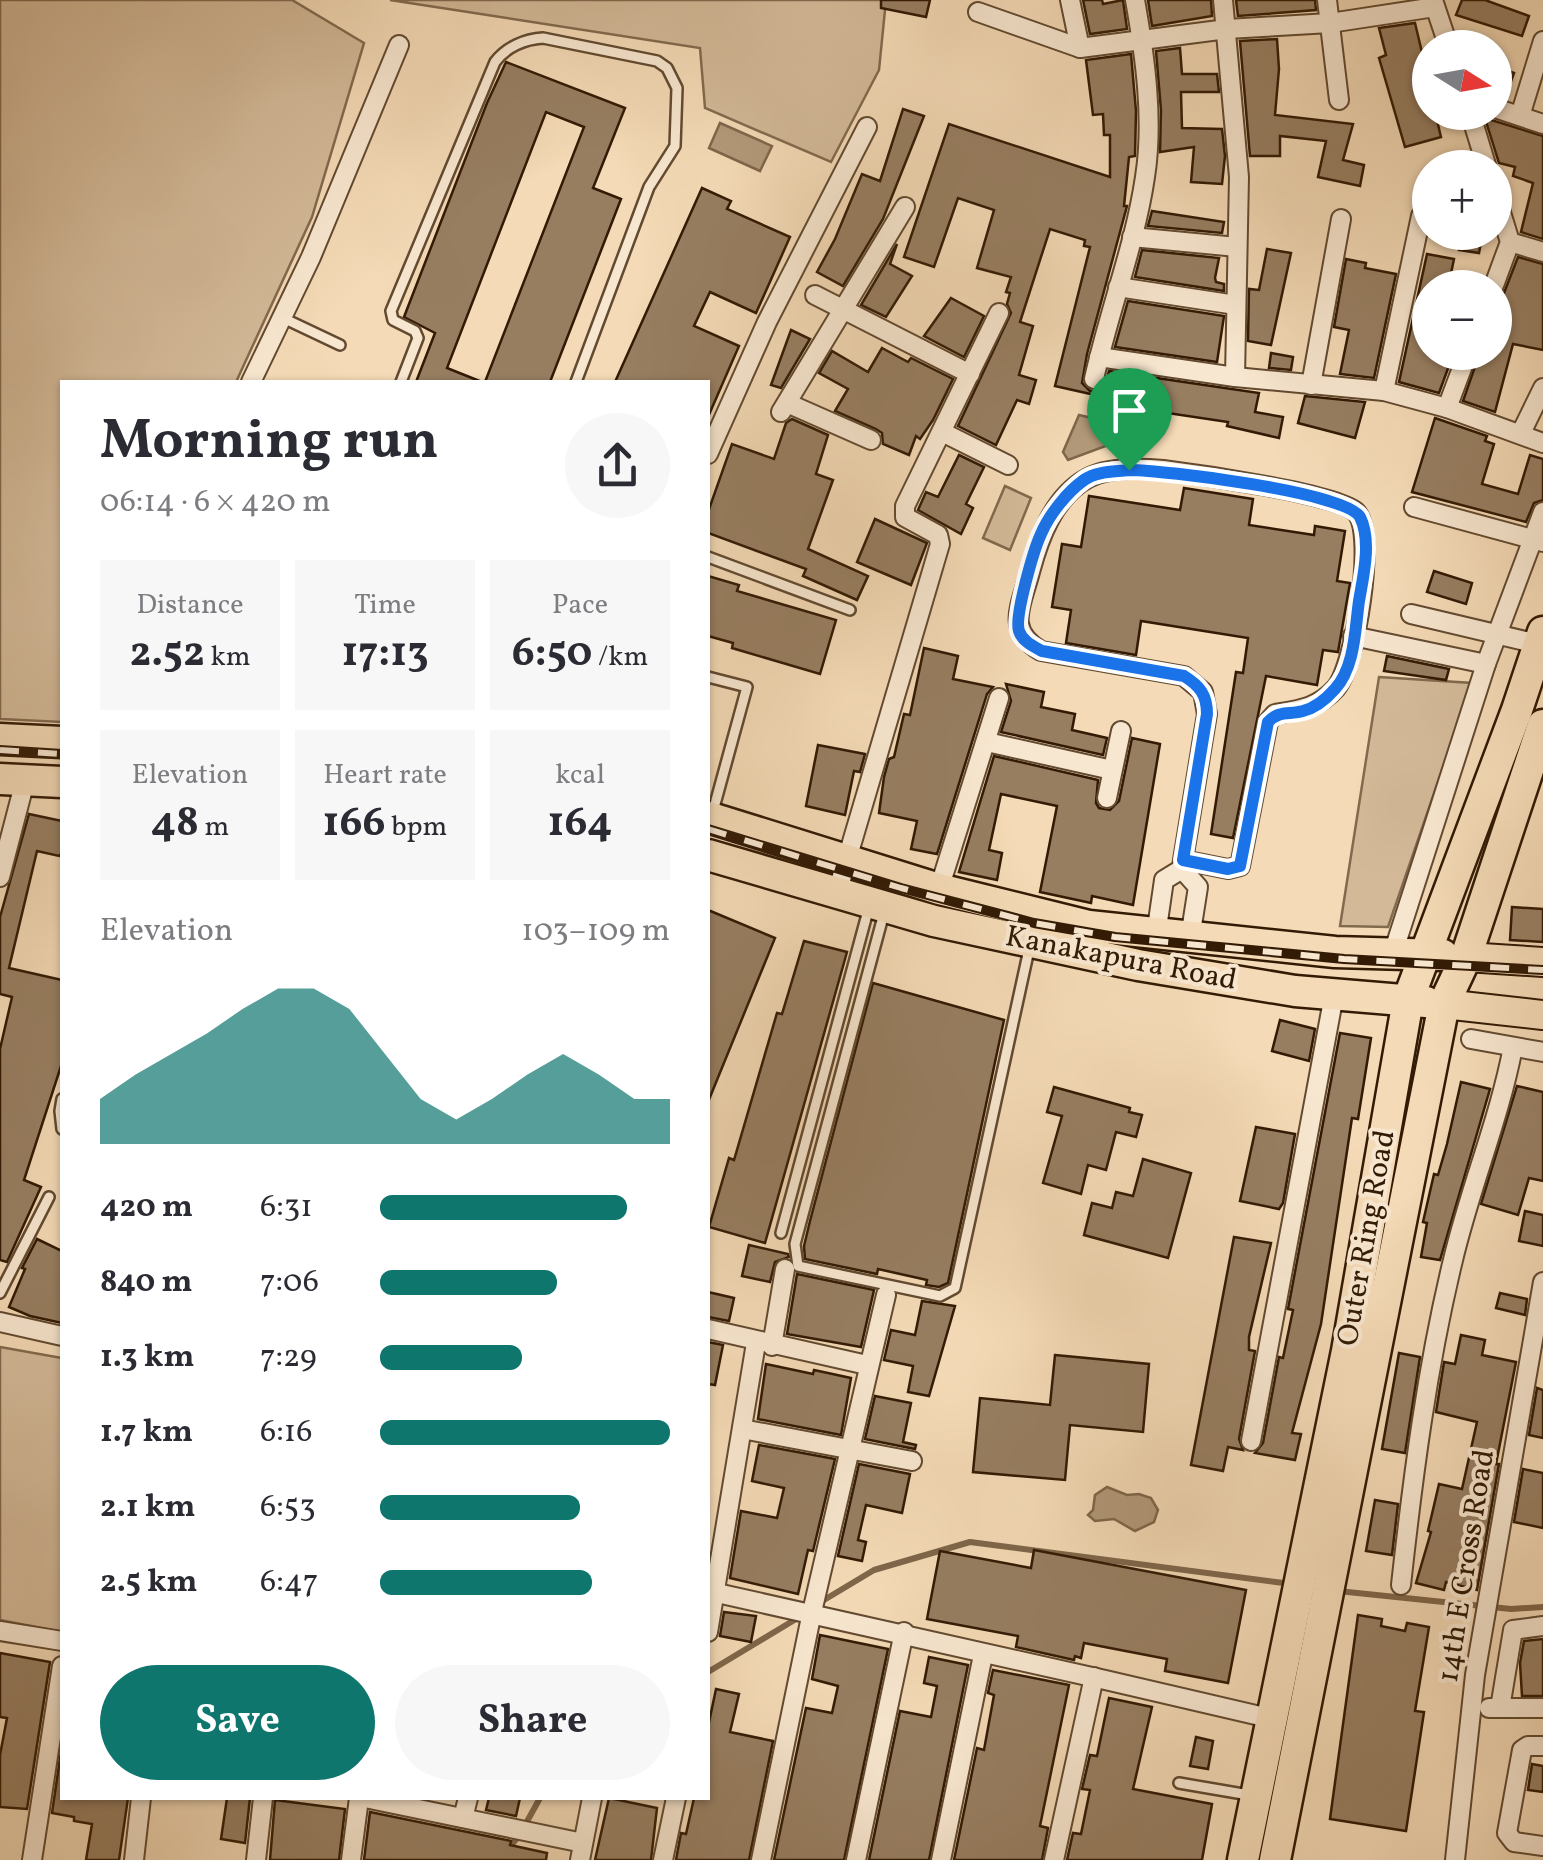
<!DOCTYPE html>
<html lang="en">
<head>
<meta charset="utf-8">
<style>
	:root { --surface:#fff; --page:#f7f7f7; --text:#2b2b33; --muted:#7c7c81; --accent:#0f766e }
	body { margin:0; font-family:Vollkorn,serif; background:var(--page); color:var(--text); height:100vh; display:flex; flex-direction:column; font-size:38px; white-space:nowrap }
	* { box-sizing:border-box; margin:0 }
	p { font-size:32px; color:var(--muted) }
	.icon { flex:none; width:55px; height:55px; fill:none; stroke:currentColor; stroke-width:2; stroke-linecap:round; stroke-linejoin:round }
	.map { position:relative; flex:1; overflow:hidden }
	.sheet { position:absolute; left:60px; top:380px; width:650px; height:1420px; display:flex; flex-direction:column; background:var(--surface); border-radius:0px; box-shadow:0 2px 8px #0004 }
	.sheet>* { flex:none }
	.needle { width:65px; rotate:101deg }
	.controls { position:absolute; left:1412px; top:30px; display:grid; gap:20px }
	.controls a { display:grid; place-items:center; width:100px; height:100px; border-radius:50%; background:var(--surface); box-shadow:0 2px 8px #0004; font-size:50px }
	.pin { position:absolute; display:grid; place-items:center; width:85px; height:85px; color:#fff; margin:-102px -42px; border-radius:50% 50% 50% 0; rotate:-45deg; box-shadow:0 0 10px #0007 }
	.pin .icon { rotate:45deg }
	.round { display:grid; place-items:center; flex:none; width:105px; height:105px; border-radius:52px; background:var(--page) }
	.headline { display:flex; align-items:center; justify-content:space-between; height:170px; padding:0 40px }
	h1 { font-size:55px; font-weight:700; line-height:75px }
	.stats { display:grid; grid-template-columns:repeat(3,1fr); gap:15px; height:170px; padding:10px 40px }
	.stats div { display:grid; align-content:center; border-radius:0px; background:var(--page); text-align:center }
	.stats b { font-size:42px; font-weight:700 }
	.stats small { font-size:28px; font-weight:400 }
	.stats p { font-size:28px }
	.chart { height:280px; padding:20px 40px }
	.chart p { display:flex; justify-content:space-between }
	.chart svg { width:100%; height:180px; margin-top:10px; fill:var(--accent); opacity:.7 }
	.button { display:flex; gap:20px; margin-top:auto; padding:20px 40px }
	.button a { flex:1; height:115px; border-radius:60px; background:var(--accent); color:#fff; font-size:40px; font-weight:700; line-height:115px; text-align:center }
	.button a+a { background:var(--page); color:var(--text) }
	ul { padding:0 40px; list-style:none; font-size:32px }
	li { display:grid; grid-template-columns:160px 120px 1fr; align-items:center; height:75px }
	li i { height:25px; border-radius:12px; background:var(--accent) }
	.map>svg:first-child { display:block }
</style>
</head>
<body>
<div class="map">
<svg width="1543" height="1860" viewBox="0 0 1543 1860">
	<rect width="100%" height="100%" fill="#f4dab6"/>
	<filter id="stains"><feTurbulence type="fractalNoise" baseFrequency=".002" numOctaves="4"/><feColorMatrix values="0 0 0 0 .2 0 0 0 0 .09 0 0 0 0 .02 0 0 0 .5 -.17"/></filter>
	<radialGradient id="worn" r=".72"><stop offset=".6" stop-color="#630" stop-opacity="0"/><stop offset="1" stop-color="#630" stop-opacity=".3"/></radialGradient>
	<g fill="#d3b998" stroke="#826a4e" stroke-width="2.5">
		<path d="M0,0H292L364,43L312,217L236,382H62V722L0,719Z"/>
		<path d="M390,0H886L879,70L831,162L705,108L700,48Z"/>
		<path d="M1005,486L1031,498L1010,550L983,538Z"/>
		<path d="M1379,677L1472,683L1388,927L1340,926Z"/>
		<path d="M0,1347L62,1358V1632L0,1620Z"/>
	</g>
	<g fill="#b29979" stroke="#7f664a" stroke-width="2.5">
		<path d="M720,123L772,146L760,171L709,148Z"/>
		<path d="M1079,415L1136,428L1138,434L1068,460L1063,452Z"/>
		<path d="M1107,1487L1127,1495L1139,1494L1151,1498L1158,1510L1154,1522L1135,1531L1114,1519L1095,1521L1088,1515L1093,1510L1095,1495Z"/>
	</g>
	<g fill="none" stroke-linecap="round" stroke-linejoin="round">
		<g stroke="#7f664a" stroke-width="6">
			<path d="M1338,1591L1511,1609L1543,1607"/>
			<path d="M819,1603L874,1570L970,1542L1291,1584"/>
			<path d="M708,1672L801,1616"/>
			<path d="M498,1860L519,1836L540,1798"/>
		</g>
	</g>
	<g fill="#977e61" stroke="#321a04" stroke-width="2.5">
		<path d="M881,0H930L926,17L881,8Z"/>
		<path d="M1083,0H1102L1103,4L1123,0L1127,29L1090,34Z"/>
		<path d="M1148,0H1211L1212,16L1152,26Z"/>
		<path d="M1236,0H1315L1316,10L1238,16Z"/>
		<path d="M1462,0H1485L1529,16L1522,36L1456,15Z"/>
		<path d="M1415,23L1430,86V112H1435L1441,137L1405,147L1379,58L1386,55L1379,28Z"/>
		<path d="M1277,39L1279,69L1275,115L1353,124L1343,160L1364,165L1360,186L1318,177L1326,141L1280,136V156H1250L1240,41Z"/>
		<path d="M1180,48L1182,74H1217L1219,92H1181L1182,128L1222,129L1225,156L1222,184L1191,182L1194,147L1160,152L1161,110L1156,51Z"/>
		<path d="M1131,54L1136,111L1135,156L1129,157L1124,206H1127L1087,354L1082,383L1090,391H1098L1106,383L1109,371L1259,393L1255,412L1283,417L1279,438L1227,426L1228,422L1134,408L1135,404L1055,386L1090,247L1084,246L1085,240L1050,229L1020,322L1033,326L1019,375L1036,380L1029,404L1017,400L996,445L958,426L1011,313L1007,304L1010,293L1006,292L1011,277L977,268L994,210L958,198L934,267L904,257L949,124L1110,177V135H1104L1103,114L1093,115L1086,60Z"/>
		<path d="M506,62L625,108L593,188L621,199L550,382H485L584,127L546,112L447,368L482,382H416L435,333L404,317L487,103Z"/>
		<path d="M1495,66L1514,73L1505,98L1495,96Z"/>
		<path d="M903,109L924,116L883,219L843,286L817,272L835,239L862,174L880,181Z"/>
		<path d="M1483,112L1491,120L1543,136V239L1521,232L1533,183L1513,176L1515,167L1499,163Z"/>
		<path d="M702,188L731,201L727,209L790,237L756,313L710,292L694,326L739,346L708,417V382H615Z"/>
		<path d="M1152,211L1224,222L1222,233L1148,226Z"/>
		<path d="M1462,233L1482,237L1479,253L1459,250Z"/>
		<path d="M897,244L890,264L912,276L886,317L861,305Z"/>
		<path d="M1267,249L1291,253L1271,345L1248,341L1249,289L1259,290Z"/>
		<path d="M1142,250L1219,258L1215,278L1216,282L1224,284V291L1135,277Z"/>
		<path d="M1427,254L1454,259L1448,288H1430V352H1454L1439,393L1399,382Z"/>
		<path d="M1518,257L1543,264V350L1513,344L1495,412L1463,401L1480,352H1495V300L1504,293Z"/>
		<path d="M1346,259L1366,263L1365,268L1396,274L1374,378L1340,374L1349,330L1334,327Z"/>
		<path d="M951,298L984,316L964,357L924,336Z"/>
		<path d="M1128,301L1224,316L1217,362L1115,347Z"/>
		<path d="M791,330L810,339L781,388L771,385Z"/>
		<path d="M882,348L908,362L911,358L953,379L933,420L920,439L916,436L909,455L883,444L882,433L876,429L835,411L848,389L819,373L832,351L868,372Z"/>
		<path d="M1271,353L1293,357L1291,370L1269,368Z"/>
		<path d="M1305,396L1365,402L1355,438L1298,423Z"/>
		<path d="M1435,418L1487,436L1485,441L1494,444L1482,484L1518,494L1530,455L1543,459V500L1534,503L1526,522L1412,492Z"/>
		<path d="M792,419L828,435L816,474L833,480L808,549L868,576L857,600L803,576L806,569L708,533V512L732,444L774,459L786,423Z"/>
		<path d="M959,455L984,467L966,504L973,508L961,534L918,510L926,492L938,497Z"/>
		<path d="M1184,488L1253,499L1249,525L1314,535L1315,526L1345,531L1337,581L1350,583L1338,652L1323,650L1317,685L1266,676L1233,838L1211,834L1236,672L1243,673L1248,638L1141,621L1136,655L1066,643L1071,610L1052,607L1062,544L1081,547L1089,496L1180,510Z"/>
		<path d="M875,519L927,543L911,585L857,562Z"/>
		<path d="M1434,571L1472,583L1466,604L1427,592Z"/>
		<path d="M708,576L739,585L737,591L836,620L820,674L732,648L733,643L708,636Z"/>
		<path d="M924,648L958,656L953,679L993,687L987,694L937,854L911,849L917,821L879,813L884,777L889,759L894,757L904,714L910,715Z"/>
		<path d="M1387,656L1449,669L1446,680L1384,671Z"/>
		<path d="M1006,684L1044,692L1041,707L1075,714L1072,730L1107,738L1103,755L1001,732L1011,701Z"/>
		<path d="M1132,738L1160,744L1133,905L1092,896L1091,903L1040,892L1057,806L1001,794L989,850L1002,853L997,880L959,872L994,756L1098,780L1096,803L1099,808L1110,810L1119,801Z"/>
		<path d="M818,745L865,754L860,772L854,771L845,815L806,806Z"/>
		<path d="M29,814L62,821V853L59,856L37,851L9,968L62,980V1063L24,1180L41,1187L7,1262L0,1260V1049L12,997L0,994V917Z"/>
		<path d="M1512,907L1543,909V942L1510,940Z"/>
		<path d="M708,910L775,938L708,1102Z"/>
		<path d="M804,941L847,952L765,1243L709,1227L729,1158L734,1160L777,1013L782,1014Z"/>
		<path d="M873,983L1004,1020L948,1283L939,1287L926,1285L927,1280L878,1269L877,1274L805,1259L804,1246L810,1221Z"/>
		<path d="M1280,1020L1315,1029L1309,1061L1272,1051Z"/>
		<path d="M1340,1033L1371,1038L1358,1119L1352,1118L1321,1324L1292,1433L1301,1434L1295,1460L1255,1453L1263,1443L1279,1357L1283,1358L1293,1310L1288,1309Z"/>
		<path d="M1461,1082L1490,1089L1440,1260L1421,1257L1427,1223L1423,1222L1434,1174L1438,1175L1447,1144Z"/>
		<path d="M1517,1086L1543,1092V1181L1529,1178L1518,1215L1481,1204Z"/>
		<path d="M1054,1087L1130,1108L1129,1112L1142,1115L1136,1137L1116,1132L1106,1170L1088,1165L1081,1194L1043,1183L1062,1116L1047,1112Z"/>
		<path d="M1256,1127L1295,1134L1283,1203L1279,1209L1240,1201Z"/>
		<path d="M1143,1159L1191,1173L1168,1258L1084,1235L1092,1203L1112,1208L1116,1192L1133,1196Z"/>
		<path d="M1525,1211L1543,1215V1246L1519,1241Z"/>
		<path d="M1234,1237L1271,1243L1249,1337V1350L1255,1351L1239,1439L1243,1450L1228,1447L1223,1471L1191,1465Z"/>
		<path d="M37,1239L62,1251V1323L30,1316L9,1307L25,1269L22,1268Z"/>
		<path d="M749,1245L788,1254L789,1257L775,1262L770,1282L742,1276Z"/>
		<path d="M797,1274L874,1290L861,1347L787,1334Z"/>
		<path d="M708,1292L734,1298L729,1321L708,1317Z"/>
		<path d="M1500,1293L1527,1299L1525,1315L1496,1308Z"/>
		<path d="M922,1301L955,1306L929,1396L908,1392L913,1366L884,1360L891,1330L915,1335Z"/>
		<path d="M1461,1335L1485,1340L1482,1355L1516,1362L1496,1464H1499L1477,1590L1446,1582L1444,1590L1416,1583L1431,1532L1428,1531L1439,1484L1462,1489L1477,1422L1436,1412L1444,1362L1455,1364Z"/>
		<path d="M708,1342L723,1345L715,1385L708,1384Z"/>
		<path d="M1399,1353L1420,1357L1405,1453L1382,1449Z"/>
		<path d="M1055,1355L1149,1364L1143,1432L1070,1425L1065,1480L973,1472L980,1398L1050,1405Z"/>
		<path d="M766,1364L813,1374L814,1370L851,1378L841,1435L758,1419Z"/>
		<path d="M1537,1388L1543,1390V1438L1529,1435Z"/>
		<path d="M875,1396L911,1403L903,1442L916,1445L915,1449L865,1439Z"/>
		<path d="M759,1445L835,1459L813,1551L808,1550L798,1594L730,1578L741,1511L777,1518L784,1488L752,1481Z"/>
		<path d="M859,1464L910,1474L902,1513L866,1505L858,1540L866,1542L862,1561L838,1556Z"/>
		<path d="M1523,1469L1543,1473V1528L1514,1522Z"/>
		<path d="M1375,1500L1398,1504L1392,1555L1366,1551Z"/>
		<path d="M1034,1550L1246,1590L1228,1683L1165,1671L1167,1659L1084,1643L1081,1658L1075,1656L1074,1660L1016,1647L1018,1636L927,1619L940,1551L1031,1568Z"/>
		<path d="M724,1612L756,1616L751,1642L720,1636Z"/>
		<path d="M1358,1615L1382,1619L1381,1626L1405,1631L1407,1623L1429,1627L1415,1711L1424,1712L1406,1831L1330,1819Z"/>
		<path d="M820,1635L888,1649L844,1860H774L806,1708L832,1713L838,1686L812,1679Z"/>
		<path d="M1543,1639V1696H1522L1520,1663L1524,1641Z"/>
		<path d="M0,1653L50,1662L27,1809L0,1807V1755L7,1718L0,1717Z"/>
		<path d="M929,1657L968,1665L929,1860H869L900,1711L931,1717L937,1686L924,1683Z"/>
		<path d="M993,1670L1069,1685L1040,1826L1048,1828L1042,1860H954L977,1748L984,1750L994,1695L988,1693Z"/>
		<path d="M716,1689L739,1694L730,1732L773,1741L749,1860H676L681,1833L686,1834L694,1798H708V1727Z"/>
		<path d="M1109,1698L1152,1707L1133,1789L1212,1804L1202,1860H1067L1073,1833L1081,1834L1090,1790L1082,1789L1090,1755L1097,1756Z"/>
		<path d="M1196,1737L1213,1741L1208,1769L1190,1766Z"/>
		<path d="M62,1745V1798H128L119,1860H86L92,1824L74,1821V1817L52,1813Z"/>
		<path d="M1532,1764L1543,1766V1792L1528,1790Z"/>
		<path d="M227,1798H250L245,1843L221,1839Z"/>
		<path d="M489,1798H520L516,1816L486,1810Z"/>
		<path d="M609,1798L657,1808L651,1860H595Z"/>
		<path d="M275,1800L345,1809L339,1860H270Z"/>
		<path d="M370,1812L511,1841L510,1845L547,1853L546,1860H364Z"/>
	</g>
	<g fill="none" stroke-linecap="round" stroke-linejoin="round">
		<defs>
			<g id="service">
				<path d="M283,318L340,345"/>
				<path d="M401,382L418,338L415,331L393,320L391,311L495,62C506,47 525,39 543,38L657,61L667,68L677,88L675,146L649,187L576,382"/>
				<path d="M708,557L850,610"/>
				<path d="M708,677L747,687L712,815"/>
				<path d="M884,913L795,1244L798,1266L940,1296L955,1288L1030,945"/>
				<path d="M62,1099L60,1111L62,1129"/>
				<path d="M781,1233L869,907"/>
				<path d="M0,1293L49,1197"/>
				<path d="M1179,1783L1249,1795"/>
			</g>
			<g id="minor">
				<path d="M1070,0L1080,48"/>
				<path d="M1223,0L1239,177L1235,377"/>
				<path d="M1327,0L1339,100"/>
				<path d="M1433,0L1449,48"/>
				<path d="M978,12L1080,48L1227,29L1330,23L1435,7"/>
				<path d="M1495,108L1543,124"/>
				<path d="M1470,112L1487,168"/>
				<path d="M1520,116L1543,41"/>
				<path d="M1132,237L1237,247"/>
				<path d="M1510,242L1543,252"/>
				<path d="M1118,287L1236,305"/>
				<path d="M1493,288L1510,242L1495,193"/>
				<path d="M815,295L970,374"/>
				<path d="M1099,357L1235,377L1384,391L1447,408L1543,443"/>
				<path d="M1094,379C1109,311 1135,245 1145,177C1154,120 1145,56 1135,0"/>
				<path d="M251,382L311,257L399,45"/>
				<path d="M1311,385L1341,219"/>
				<path d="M1384,391L1421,216"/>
				<path d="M787,403L871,440"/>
				<path d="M1447,408L1468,352"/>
				<path d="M781,412L905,207"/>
				<path d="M942,432L1008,465"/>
				<path d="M1521,433L1543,388"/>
				<path d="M708,454L767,322L867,127"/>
				<path d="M1414,507L1543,542"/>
				<path d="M1411,614L1538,644"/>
				<path d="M1353,636L1486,664"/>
				<path d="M987,742L1112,770"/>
				<path d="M1107,798L1121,731"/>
				<path d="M1182,869L1183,860L1207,714L1203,692L1184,676L1041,651C1005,630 1021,606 1030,572C1039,538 1054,496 1088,478C1108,467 1141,468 1163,470C1195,474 1339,494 1356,512C1377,534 1355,666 1336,688C1318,708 1300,710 1275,714L1268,722L1240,866L1228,869L1183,860"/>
				<path d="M0,877L25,781"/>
				<path d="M939,889L999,698"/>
				<path d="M837,893L940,544L938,535L905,517V506L999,313"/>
				<path d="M1156,935L1164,880L1182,869L1198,887L1190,938"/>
				<path d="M1393,953L1486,664L1543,512"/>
				<path d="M1471,1039L1543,1052"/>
				<path d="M0,1322L62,1336"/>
				<path d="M708,1329L867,1365"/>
				<path d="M772,1346L785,1269"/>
				<path d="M742,1429L912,1461"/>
				<path d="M1251,1441L1334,995"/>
				<path d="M1401,1585C1413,1476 1427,1367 1453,1260C1470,1188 1499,1120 1513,1047"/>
				<path d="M708,1591C897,1632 1085,1675 1273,1719"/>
				<path d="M0,1631L62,1641"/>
				<path d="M708,1632L756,1343"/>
				<path d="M1489,1708H1543"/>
				<path d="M1500,1708L1513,1630L1543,1626"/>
				<path d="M1543,1746H1528L1522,1750L1507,1833L1514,1842L1543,1846"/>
				<path d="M365,1798L583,1843"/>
				<path d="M463,1818L468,1798"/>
				<path d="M32,1860L62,1666"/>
				<path d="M134,1860L141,1798"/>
				<path d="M256,1860L263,1798"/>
				<path d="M351,1860L359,1798"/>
				<path d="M580,1860L592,1798"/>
				<path d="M663,1860L676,1798"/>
				<path d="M761,1860L812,1612L886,1295"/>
				<path d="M856,1860L904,1632"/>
				<path d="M941,1860L983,1655"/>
				<path d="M1054,1860L1094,1677"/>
				<path d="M1455,1860L1475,1675L1543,1282"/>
			</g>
			<g id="primary">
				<path d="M1466,957L1543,962"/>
				<path d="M1444,1004L1543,1015"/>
			</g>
			<g id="trunk">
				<path d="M0,739L62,742"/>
				<path d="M0,779L62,782"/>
				<path d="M708,817L939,889L1089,926L1335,952L1443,955"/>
				<path d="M708,855L934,921L1138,965L1295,991L1426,1002"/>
				<path d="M1243,1860L1347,1351L1408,1000L1517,710L1543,632"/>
				<path d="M1275,1860L1444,1004L1466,957L1543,725"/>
			</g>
		</defs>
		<use href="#service" stroke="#624a30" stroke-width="14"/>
		<use href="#minor" stroke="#624a30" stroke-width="22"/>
		<use href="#primary" stroke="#321a04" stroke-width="32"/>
		<use href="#trunk" stroke="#321a04" stroke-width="35"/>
		<use href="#service" stroke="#f8e7d0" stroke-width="9"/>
		<use href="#minor" stroke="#f8e7d0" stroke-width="18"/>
		<use href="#primary" stroke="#f4dab6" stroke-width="28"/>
		<use href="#trunk" stroke="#f4dab6" stroke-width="30"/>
		<defs>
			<g id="rail">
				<path d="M0,750L62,754"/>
				<path d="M708,829L901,888L1034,923L1115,937L1344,959L1543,970"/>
			</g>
		</defs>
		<use href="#rail" stroke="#321a04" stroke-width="10"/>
		<use href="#rail" stroke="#f8e7d0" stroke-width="6" stroke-dasharray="19" stroke-linecap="butt"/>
	</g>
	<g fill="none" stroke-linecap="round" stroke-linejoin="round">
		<defs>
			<path id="route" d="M1129,470C1163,470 1346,492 1360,517C1372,541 1363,577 1359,601C1355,629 1355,667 1335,689C1327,698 1315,708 1303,711C1289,715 1279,710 1268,722L1240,866L1228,869L1183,860L1207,714C1207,695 1200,686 1184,676L1042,651C1033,646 1022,641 1019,631C1014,617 1034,549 1041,534C1049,515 1067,492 1084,480C1097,471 1114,472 1129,470Z"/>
		</defs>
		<use href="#route" stroke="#fff" stroke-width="20"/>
		<use href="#route" stroke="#1a73e8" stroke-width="12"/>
	</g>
	<g text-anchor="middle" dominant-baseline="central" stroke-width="8" stroke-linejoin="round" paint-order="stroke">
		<g font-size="30" fill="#321a04" stroke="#f8e7d0">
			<text transform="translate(1121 959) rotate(11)">Kanakapura Road</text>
			<text transform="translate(1367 1238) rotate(-80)">Outer Ring Road</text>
			<text transform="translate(1467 1566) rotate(-81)">14th E Cross Road</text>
		</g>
	</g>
	<rect width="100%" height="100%" filter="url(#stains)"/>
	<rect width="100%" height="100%" fill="url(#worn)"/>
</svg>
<div class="controls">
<a><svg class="needle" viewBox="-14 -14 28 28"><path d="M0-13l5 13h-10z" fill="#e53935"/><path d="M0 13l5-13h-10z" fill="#7c7c81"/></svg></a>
<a>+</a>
<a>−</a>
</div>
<div class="pin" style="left:1129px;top:470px;background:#1e9e55"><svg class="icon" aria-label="arrive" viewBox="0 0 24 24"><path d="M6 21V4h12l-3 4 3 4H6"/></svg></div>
<section class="sheet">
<div class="headline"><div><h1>Morning run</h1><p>06:14 · 6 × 420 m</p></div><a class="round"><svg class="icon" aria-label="share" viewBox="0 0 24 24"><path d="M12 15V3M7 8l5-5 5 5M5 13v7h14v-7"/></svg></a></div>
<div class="stats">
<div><p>Distance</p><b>2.52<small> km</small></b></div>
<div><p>Time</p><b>17:13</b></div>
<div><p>Pace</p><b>6:50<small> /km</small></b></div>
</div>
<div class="stats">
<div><p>Elevation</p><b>48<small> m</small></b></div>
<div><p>Heart rate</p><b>166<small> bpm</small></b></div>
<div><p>kcal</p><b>164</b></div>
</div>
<div class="chart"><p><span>Elevation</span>103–109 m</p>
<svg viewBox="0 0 160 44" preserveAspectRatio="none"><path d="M0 44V33L10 27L20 22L30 17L40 11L50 6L60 6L70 11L80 22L90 33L100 38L110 33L120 27L130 22L140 27L150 33L160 33V44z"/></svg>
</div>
<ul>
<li><b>420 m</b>6:31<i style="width:85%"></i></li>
<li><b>840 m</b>7:06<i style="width:61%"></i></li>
<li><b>1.3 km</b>7:29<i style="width:49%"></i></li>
<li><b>1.7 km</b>6:16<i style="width:100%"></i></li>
<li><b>2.1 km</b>6:53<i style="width:69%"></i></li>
<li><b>2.5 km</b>6:47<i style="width:73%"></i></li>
</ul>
<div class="button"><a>Save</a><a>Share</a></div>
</section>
</div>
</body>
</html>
